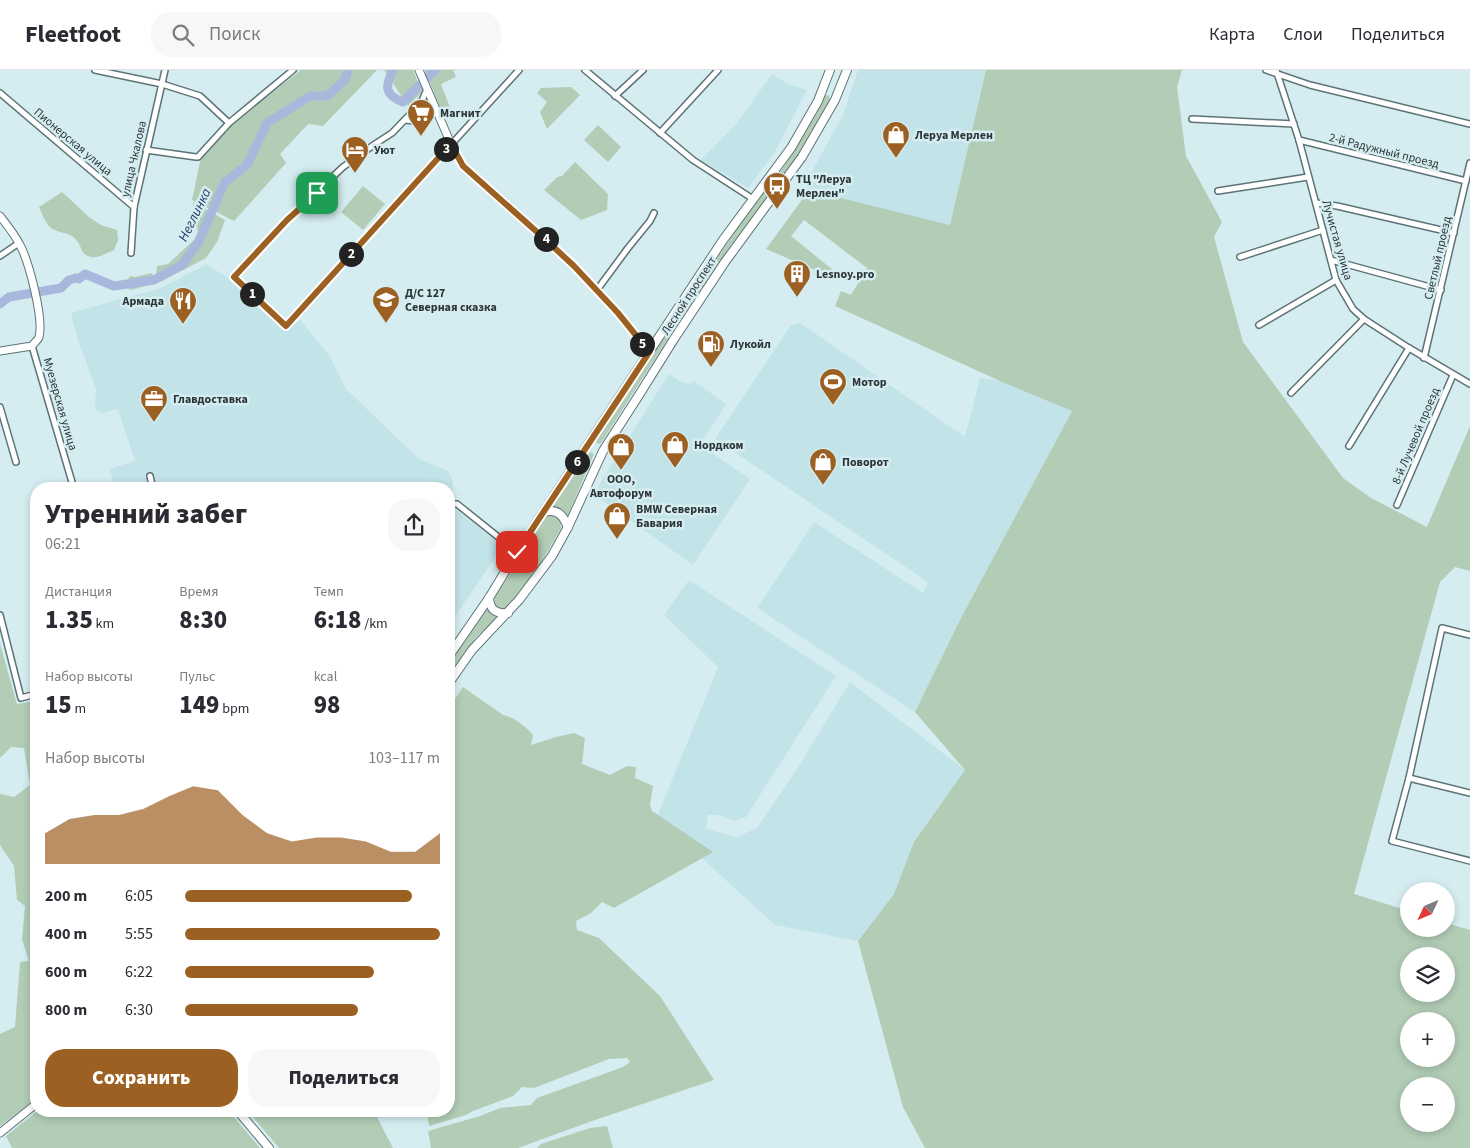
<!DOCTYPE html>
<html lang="ru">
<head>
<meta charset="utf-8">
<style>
	:root { --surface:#fff; --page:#f7f7f7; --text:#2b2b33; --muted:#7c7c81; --line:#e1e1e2; --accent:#9c6122 }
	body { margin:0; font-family:"Source Sans 3",sans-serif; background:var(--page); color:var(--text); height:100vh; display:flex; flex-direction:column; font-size:19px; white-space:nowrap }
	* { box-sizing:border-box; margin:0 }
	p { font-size:16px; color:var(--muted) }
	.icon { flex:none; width:28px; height:28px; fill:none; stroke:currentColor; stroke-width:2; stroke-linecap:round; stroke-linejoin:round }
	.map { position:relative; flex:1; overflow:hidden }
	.panel { position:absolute; left:30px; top:412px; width:425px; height:635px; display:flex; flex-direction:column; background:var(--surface); border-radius:20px; box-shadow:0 2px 8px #0003 }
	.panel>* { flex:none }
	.needle { width:32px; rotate:226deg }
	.tools { position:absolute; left:1400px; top:812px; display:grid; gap:10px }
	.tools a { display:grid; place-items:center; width:55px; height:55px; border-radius:50%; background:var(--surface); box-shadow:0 2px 8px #0003; font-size:25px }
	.pin { position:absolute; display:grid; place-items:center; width:42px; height:42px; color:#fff; margin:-21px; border-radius:10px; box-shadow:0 2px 8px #0006 }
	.km { position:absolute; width:25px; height:25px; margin:-12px; border-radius:50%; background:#222; color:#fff; font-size:14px; line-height:25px; text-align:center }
	.round { display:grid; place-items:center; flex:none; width:52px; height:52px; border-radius:20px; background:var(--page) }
	.summary { display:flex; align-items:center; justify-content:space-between; height:85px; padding:0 15px }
	h1 { font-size:28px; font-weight:800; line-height:38px }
	.stats { display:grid; grid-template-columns:repeat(3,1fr); gap:8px; height:85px; padding:5px 15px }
	.stats div { display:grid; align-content:center }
	.stats b { font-size:25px; font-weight:800 }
	.stats small { font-size:14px; font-weight:400 }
	.stats p { font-size:14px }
	.chart { height:140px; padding:10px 15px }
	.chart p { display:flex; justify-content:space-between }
	.chart svg { width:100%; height:90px; margin-top:5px; fill:var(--accent); opacity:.7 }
	.button { display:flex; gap:10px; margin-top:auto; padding:10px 15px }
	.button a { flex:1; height:58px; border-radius:20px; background:var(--accent); color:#fff; font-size:20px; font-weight:800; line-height:58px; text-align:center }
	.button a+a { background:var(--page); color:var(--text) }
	ul { padding:0 15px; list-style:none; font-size:16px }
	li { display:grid; grid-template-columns:80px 60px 1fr; align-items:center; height:38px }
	li i { height:12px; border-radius:6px; background:var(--accent) }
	header { display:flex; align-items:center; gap:30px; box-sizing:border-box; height:70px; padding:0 25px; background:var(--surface); border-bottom:1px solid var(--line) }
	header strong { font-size:24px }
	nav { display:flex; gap:28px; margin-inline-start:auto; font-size:18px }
	.search { width:350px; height:45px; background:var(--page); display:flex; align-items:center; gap:12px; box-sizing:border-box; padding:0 18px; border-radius:20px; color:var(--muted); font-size:19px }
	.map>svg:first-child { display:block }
</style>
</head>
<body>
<header>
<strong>Fleetfoot</strong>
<div class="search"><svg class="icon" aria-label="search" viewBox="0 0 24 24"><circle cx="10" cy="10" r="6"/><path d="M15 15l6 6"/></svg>Поиск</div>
<nav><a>Карта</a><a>Слои</a><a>Поделиться</a></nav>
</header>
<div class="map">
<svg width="1470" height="1078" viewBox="0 0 1470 1078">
	<rect width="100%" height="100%" fill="#d5edf1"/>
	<g fill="#c2e3e8">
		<path d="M858,0H986L950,155L806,119L807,110L843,45Z"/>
		<path d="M772,4L786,13L807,20L774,83L748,118L701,90L737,53Z"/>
		<path d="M207,194L235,213L285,260L300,250L329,285L346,319L419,389L448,401L453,411L451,436L503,476L449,555V419H114L110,399L135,391L118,339L102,343L95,339L96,319L77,267L71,243L161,218Z"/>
		<path d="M800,253L965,367L980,308L1001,311L1072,341L961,548L915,642L757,538L814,452L923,523L928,512L715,369L791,255Z"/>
		<path d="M669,304L681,312L689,314L694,311L726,334L700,375L750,409L693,495L602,430L598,427L596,420Z"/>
		<path d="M689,510L836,606L746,747L733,751L720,745H708L706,759L737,767L757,758L799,696L850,612L965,700L914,772L894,824L858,871L775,855L657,747L718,597L664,545Z"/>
	</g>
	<g fill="#b2ccb6" fill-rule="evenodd">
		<path d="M301,0H377L323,56L308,54L280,84L286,93L234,151L192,130L201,87L240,47Z"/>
		<path d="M384,0H413L422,22L408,36Z"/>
		<path d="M425,0H453L456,7L441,14L452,43L444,47Z"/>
		<path d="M986,0H1182L1177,17L1186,86L1222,152L1214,167L1243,272L1343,408L1371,428L1427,457L1470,356V501L1455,497L1440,512L1354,824L1409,841V859H1446V853L1470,860V1078H925L903,1037L858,871L894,824L914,772L965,700L915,642L961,548L1072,341L1000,311L835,236L841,221L851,225L867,198L804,150L791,166L833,200L829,206L766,179L809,120L950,155ZM1409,886H1446V924H1409ZM1409,951H1446V989H1409ZM1409,1016H1446V1054H1409Z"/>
		<path d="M571,17L580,25L547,59L540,42L547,32L537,23L541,18Z"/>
		<path d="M828,25L830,29L821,48L795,90L731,175L698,227L697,224L694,223L743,150L779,104L791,86L816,45L824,26Z"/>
		<path d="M598,55L621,77L608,92L584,70Z"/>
		<path d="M575,92L608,124L607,140L581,150L544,120L557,107L562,106Z"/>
		<path d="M363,116L385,134L363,160L341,142Z"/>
		<path d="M62,122L89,147L101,155L117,160L118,170L114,180C106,183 97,190 88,186C80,183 82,176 77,171C69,160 59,165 50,157C45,152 42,144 39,137Z"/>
		<path d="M193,132L225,150L217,172L206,188L160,212L156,204L157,196L168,194L194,170L198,163Z"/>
		<path d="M151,203L153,205V214L131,220L128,219L127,211L130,206L135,207Z"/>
		<path d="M692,230V236L665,273L601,373L597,374L596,370L634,315L661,270L687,232Z"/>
		<path d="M590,382L594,384L567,447L564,441L553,436Z"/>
		<path d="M553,444C560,447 561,451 561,458L536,502L510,536L506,539L498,538L495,533V526L518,493L543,449L547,446Z"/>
		<path d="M486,538L493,545L498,547L477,566L449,604V593Z"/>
		<path d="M0,574L17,634L35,631L36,800L31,802L36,852V1027L26,1037L0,1056V964L15,957L20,892L29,891L22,869L25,836L17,830L14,796L0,775V723V724L14,727L30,715L24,678L11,677L0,688Z"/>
		<path d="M463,617L503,645C515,648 525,656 533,665L531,675L556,667L574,663L585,668L582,694L610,705L627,696L636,697L635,708L653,716L650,735L652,741L713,782L614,838L602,832L591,843L576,851L577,860L599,868L660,926L714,1010L595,1050L518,1078H431L428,1061L480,1046L500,1038L531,1035L537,1028L623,997L630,992L627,988L609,989L534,1018L522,1017L513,1026L473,1041L466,1045L429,1056L427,1041H449V826L450,824L449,823V638Z"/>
		<path d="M37,1041H229L260,1078H12L6,1066Z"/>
		<path d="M248,1041H378V1049L393,1078H279Z"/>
		<path d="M607,1056L613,1078H537L541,1074L590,1058Z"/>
	</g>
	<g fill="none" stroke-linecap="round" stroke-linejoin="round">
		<g stroke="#a7b8dc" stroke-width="9">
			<path d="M393,0C385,16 384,25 403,32L435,0"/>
			<path d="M0,234L9,227L61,218L69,210L76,208L79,209L85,204L114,216L154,210L182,195L198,173L225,112L247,95L267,53L310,26H327L345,10L348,0"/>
		</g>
		<defs>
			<g id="minor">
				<path d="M95,0L162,14L200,26L229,53"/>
				<path d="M585,0L693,90L753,129"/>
				<path d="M1266,0L1310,15L1470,54"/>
				<path d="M1276,0L1299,70L1336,210L1353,239L1364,249L1409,278L1470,314"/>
				<path d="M427,19L421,33L392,63L375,74L343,97L287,150L234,207L286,256L519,0"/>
				<path d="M0,23L134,137"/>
				<path d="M615,26L643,0"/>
				<path d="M1192,49L1294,54"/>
				<path d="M405,50L415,51L433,32"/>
				<path d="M660,63L718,0"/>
				<path d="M1299,70L1466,111"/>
				<path d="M146,80L196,87H198L229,53L293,0"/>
				<path d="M1218,121L1308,107"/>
				<path d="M1316,133L1337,136L1454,163"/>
				<path d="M131,183L134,137L165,0"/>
				<path d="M0,186L19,173"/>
				<path d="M1240,187L1323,160"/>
				<path d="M1331,190L1441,220"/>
				<path d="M597,220L628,178L650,151L654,143"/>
				<path d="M1259,255L1336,210"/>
				<path d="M32,276L74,419"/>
				<path d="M1424,288L1470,93"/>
				<path d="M1291,323L1364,249"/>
				<path d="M0,337L16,392"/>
				<path d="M1349,376L1409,278"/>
				<path d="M150,406L153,419"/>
				<path d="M1397,435L1453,305"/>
				<path d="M449,436L451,434H457L517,482"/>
				<path d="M0,545L21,628L36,624"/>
				<path d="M1470,565L1442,558L1409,708L1392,771L1470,791"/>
				<path d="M1409,708L1470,723"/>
			</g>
			<g id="secondary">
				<path d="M419,0L451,74L463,96L546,170L576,198L618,243L643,274L649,281"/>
				<path d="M0,146C7,155 15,165 20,175C29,192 44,249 39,267C38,270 34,273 32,276L0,281"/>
				<path d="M0,1063L36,1034"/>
			</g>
			<g id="primary">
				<path d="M544,442C557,438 563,445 568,457"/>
				<path d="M489,528C490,540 496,544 508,543"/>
				<path d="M449,586L489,528L517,482L723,170L791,78L818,31L830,0"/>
				<path d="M449,613L472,580L519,530L552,486L568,457L603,381L639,325L674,269L725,192L802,87L835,30L847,0"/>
				<path d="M238,1041L269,1078"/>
			</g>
		</defs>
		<use href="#minor" stroke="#5d7376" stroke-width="8"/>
		<use href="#secondary" stroke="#5d7376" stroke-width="9"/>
		<use href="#primary" stroke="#5d7376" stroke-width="10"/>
		<use href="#minor" stroke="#fff" stroke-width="5"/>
		<use href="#secondary" stroke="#fff" stroke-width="7"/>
		<use href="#primary" stroke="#fff" stroke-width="8"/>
	</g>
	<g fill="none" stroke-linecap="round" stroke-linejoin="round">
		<defs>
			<path id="route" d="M317,123L287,150L234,207L286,256L451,74L463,96L546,170L574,196L618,243L643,274L650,281L627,316L517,482"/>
		</defs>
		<use href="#route" stroke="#fff" stroke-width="10"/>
		<use href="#route" stroke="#9c6122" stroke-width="6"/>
	</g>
	<defs>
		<symbol id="supermarket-pin" viewBox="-11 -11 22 30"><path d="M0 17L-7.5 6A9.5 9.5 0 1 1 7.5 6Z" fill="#9c6122" stroke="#d5edf1"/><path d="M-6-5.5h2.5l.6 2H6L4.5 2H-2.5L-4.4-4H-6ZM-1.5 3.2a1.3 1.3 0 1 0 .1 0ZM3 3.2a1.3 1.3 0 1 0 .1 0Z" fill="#fff"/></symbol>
		<symbol id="shop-pin" viewBox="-11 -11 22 30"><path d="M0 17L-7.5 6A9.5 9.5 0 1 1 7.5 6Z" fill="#9c6122" stroke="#d5edf1"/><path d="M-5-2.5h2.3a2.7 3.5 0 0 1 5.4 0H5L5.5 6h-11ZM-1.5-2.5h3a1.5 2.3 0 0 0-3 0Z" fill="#fff"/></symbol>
		<symbol id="hotel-pin" viewBox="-11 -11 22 30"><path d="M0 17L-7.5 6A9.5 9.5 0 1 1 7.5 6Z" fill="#9c6122" stroke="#d5edf1"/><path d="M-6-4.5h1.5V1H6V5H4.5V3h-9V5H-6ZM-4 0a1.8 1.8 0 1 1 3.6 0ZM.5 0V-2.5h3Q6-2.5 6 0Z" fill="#fff"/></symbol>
		<symbol id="bus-pin" viewBox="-11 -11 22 30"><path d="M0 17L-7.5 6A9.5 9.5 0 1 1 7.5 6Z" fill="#9c6122" stroke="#d5edf1"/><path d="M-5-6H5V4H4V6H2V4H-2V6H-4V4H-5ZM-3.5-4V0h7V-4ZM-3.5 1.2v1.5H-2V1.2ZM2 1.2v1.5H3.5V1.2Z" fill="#fff"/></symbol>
		<symbol id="building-pin" viewBox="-11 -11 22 30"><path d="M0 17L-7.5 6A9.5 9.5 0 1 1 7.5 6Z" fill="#9c6122" stroke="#d5edf1"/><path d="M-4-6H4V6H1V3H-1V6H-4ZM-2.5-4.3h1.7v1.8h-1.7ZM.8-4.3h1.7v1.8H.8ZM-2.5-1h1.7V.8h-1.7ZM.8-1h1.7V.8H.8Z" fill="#fff"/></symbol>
		<symbol id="school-pin" viewBox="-11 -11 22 30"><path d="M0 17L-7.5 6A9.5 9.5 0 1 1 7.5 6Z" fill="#9c6122" stroke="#d5edf1"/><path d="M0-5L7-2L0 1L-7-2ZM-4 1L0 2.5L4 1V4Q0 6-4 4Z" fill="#fff"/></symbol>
		<symbol id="restaurant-pin" viewBox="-11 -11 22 30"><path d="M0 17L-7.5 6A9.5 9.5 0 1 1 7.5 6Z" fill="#9c6122" stroke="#d5edf1"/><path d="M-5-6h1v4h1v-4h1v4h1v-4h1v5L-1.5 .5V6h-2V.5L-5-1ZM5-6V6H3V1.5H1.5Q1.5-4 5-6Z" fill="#fff"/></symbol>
		<symbol id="fuel-pin" viewBox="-11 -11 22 30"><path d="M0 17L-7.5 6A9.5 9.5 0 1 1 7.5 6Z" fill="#9c6122" stroke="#d5edf1"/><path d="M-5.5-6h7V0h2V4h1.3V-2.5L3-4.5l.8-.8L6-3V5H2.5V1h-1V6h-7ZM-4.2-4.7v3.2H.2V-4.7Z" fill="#fff"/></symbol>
		<symbol id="stadium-pin" viewBox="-11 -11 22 30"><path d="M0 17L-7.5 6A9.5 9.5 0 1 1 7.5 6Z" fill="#9c6122" stroke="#d5edf1"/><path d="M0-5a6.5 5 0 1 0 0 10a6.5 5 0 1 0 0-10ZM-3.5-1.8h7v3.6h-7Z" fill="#fff"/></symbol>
		<symbol id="office-pin" viewBox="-11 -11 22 30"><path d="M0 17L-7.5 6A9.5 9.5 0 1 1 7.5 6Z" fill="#9c6122" stroke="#d5edf1"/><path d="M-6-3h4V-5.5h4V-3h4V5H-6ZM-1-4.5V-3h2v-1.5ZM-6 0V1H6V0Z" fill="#fff"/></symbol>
	</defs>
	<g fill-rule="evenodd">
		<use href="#supermarket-pin" x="405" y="27" width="32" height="43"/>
		<use href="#shop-pin" x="880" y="49" width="32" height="43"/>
		<use href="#hotel-pin" x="339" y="64" width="32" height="43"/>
		<use href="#bus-pin" x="761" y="100" width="32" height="43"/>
		<use href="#building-pin" x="781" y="188" width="32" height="43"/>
		<use href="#school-pin" x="370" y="214" width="32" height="43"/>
		<use href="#restaurant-pin" x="167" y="215" width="32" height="43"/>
		<use href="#fuel-pin" x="695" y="258" width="32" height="43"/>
		<use href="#stadium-pin" x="817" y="296" width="32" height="43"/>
		<use href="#office-pin" x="138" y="313" width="32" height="43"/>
		<use href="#shop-pin" x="659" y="359" width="32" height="43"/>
		<use href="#shop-pin" x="605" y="361" width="32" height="43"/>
		<use href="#shop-pin" x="807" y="376" width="32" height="43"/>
		<use href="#shop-pin" x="601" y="430" width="32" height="43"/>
	</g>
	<g text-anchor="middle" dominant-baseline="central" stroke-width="5" stroke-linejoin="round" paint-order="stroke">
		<g font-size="12" font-weight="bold" fill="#2c3537" stroke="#d5edf1" text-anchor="start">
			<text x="440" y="43">Магнит</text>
			<text x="915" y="65">Леруа Мерлен</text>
			<text x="374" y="80">Уют</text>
			<text x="796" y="109">ТЦ "Леруа<tspan x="796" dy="14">Мерлен"</tspan></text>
			<text x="816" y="204">Lesnoy.pro</text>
			<text x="405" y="223">Д/С 127<tspan x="405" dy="14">Северная сказка</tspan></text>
			<text x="164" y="231" text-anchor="end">Армада</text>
			<text x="730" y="274">Лукойл</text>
			<text x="852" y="312">Мотор</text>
			<text x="173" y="329">Главдоставка</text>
			<text x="694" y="375">Нордком</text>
			<text x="842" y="392">Поворот</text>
			<text x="621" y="409" text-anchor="middle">ООО,<tspan x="621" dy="14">Автофорум</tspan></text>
			<text x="636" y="439">BMW Северная<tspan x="636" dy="14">Бавария</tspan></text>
		</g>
		<g font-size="12" fill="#2c3537" stroke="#d5edf1">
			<text transform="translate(73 72) rotate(40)">Пионерская улица</text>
			<text transform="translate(1384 81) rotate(14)">2-й Радужный проезд</text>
			<text transform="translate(134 89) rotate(-77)">улица Чкалова</text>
			<text transform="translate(1337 170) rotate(74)">Лучистая улица</text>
			<text transform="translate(1438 188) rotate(-77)">Светлый проезд</text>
			<text transform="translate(689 226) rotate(-57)">Лесной проспект</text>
			<text transform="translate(60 334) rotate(74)">Муезерская улица</text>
			<text transform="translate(1416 366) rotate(-67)">8-й Лучевой проезд</text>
		</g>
		<g font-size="14" font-style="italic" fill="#253967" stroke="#d5edf1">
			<text transform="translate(195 145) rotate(-64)">Неглинка</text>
		</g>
	</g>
</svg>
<div class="tools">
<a><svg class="needle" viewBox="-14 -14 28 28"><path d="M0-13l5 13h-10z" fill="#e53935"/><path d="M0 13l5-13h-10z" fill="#7c7c81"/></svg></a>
<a><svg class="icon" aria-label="layers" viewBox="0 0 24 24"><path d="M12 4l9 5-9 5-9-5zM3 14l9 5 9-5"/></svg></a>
<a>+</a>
<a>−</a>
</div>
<div class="pin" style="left:317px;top:123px;background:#1e9e55"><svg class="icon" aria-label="arrive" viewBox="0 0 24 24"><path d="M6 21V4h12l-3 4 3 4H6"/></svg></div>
<div class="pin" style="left:517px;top:482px;background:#d93025"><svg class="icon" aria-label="check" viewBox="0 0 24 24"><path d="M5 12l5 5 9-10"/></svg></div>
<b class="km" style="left:252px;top:224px">1</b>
<b class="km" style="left:351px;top:184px">2</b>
<b class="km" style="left:446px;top:79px">3</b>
<b class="km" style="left:546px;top:169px">4</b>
<b class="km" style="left:642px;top:274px">5</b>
<b class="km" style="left:577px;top:392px">6</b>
<section class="panel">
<div class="summary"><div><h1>Утренний забег</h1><p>06:21</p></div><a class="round"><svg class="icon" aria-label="share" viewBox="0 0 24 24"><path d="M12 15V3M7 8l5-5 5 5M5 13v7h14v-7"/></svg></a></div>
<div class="stats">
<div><p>Дистанция</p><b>1.35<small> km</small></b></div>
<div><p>Время</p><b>8:30</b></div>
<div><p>Темп</p><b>6:18<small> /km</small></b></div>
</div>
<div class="stats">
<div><p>Набор высоты</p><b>15<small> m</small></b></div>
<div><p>Пульс</p><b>149<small> bpm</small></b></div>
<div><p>kcal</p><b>98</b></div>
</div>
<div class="chart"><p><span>Набор высоты</span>103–117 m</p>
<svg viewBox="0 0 160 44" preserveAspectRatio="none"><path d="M0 44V29L10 22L20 20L30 20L40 17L50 11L60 6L70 8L80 20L90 29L100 33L110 31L120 31L130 33L140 38L150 38L160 29V44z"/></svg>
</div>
<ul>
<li><b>200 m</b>6:05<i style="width:89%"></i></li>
<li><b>400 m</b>5:55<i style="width:100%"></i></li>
<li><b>600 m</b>6:22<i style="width:74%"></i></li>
<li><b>800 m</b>6:30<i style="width:68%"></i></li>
</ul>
<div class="button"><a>Сохранить</a><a>Поделиться</a></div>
</section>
</div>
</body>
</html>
